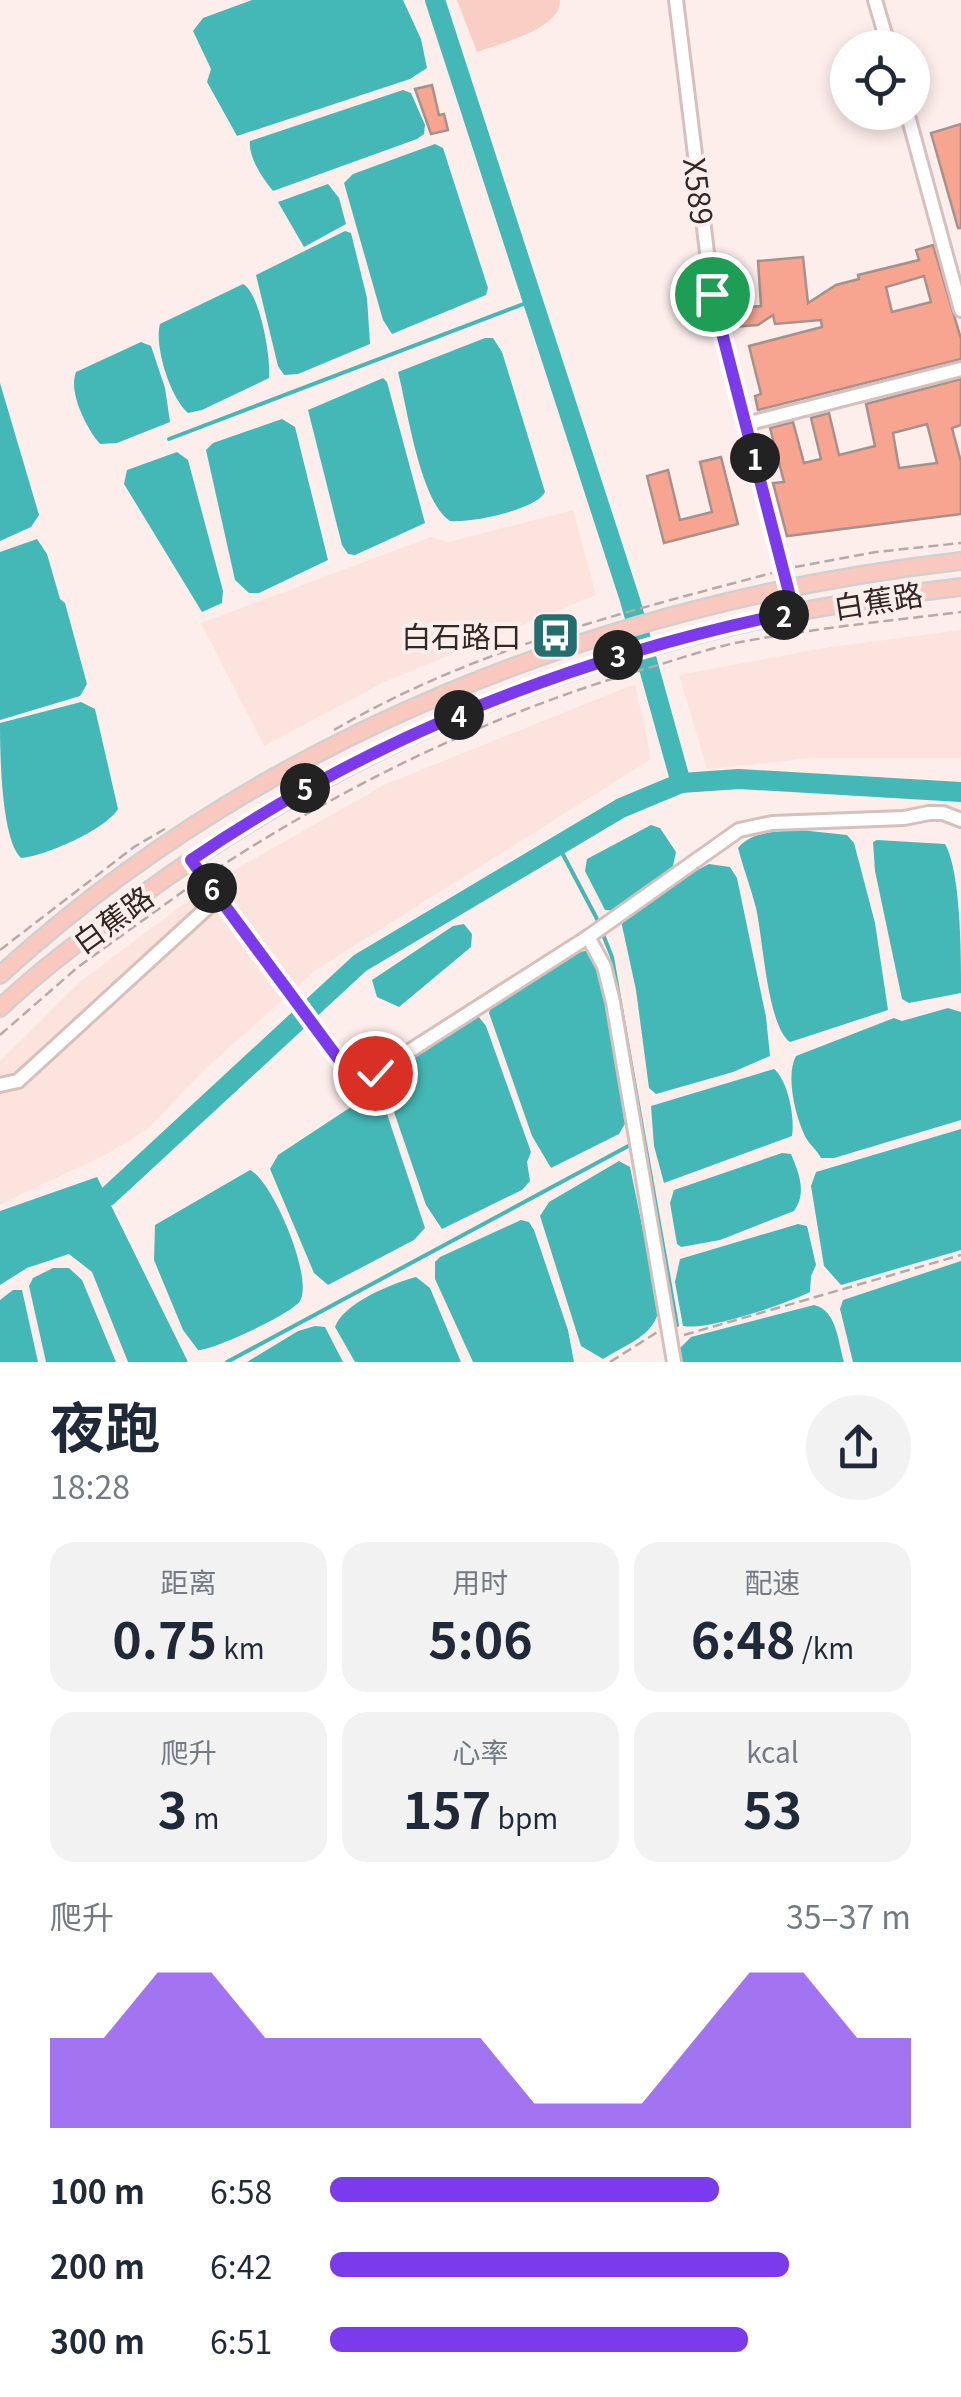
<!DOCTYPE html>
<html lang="zh">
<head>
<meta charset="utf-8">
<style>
	:root { --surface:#fff; --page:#f2f2f3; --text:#1f2937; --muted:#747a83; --accent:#7c3aed }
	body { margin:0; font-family:Georgia,"Noto Sans SC",serif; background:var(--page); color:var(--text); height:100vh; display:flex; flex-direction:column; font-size:38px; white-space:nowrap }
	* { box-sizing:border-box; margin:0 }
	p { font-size:32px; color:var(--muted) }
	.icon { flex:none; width:55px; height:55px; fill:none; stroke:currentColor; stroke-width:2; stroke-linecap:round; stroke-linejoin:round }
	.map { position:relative; height:1362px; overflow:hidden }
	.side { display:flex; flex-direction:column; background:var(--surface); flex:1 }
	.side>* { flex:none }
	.tools { position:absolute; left:830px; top:30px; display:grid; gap:20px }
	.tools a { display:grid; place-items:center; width:100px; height:100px; border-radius:50%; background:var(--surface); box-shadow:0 5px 15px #0003; font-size:50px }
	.pin { position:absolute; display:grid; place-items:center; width:85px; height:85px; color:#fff; margin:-42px; border:5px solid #fff; border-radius:50%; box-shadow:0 2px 10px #0007 }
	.km { position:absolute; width:50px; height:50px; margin:-25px; border-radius:50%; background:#222; color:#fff; font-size:28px; line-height:50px; text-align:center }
	.round { display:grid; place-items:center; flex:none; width:105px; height:105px; border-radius:52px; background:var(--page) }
	.head { display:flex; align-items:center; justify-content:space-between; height:170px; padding:0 50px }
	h1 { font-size:55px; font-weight:700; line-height:75px }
	.metrics { display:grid; grid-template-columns:repeat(3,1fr); gap:15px; height:170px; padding:10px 50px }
	.metrics div { display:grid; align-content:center; border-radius:25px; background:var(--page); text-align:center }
	.metrics b { font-size:50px; font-weight:700 }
	.metrics small { font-size:28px; font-weight:400 }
	.metrics p { font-size:28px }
	.chart { height:280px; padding:20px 50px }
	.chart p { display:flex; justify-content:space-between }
	.chart svg { width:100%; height:180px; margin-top:10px; fill:var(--accent); opacity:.7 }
	ul { padding:0 50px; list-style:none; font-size:32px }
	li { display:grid; grid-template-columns:160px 120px 1fr; align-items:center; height:75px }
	li i { height:25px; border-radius:12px; background:var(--accent) }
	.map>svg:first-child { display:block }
</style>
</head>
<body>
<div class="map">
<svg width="961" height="1362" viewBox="0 0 961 1362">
	<rect width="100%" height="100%" fill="#fdeeeb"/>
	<g fill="#fde3dd">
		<path d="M573,510L596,595L384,682L264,746L201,623L431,537L449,542Z"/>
		<path d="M961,630V758H811L707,769L679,675L824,648Z"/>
		<path d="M635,684L651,759L317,969L206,1068L146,1130L105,1155L0,1204V1061L81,981L213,882L386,784Z"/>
	</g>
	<path fill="#f9cec4" d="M457,0H560C561,29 501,43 477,52Z"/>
	<g fill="#43b8b6">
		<path d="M252,0H403L421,39L427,68L410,79L237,136L207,82L211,69L193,31L203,18Z"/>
		<path d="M403,90L411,93L425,125L424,134L417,139L273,191C263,179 248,157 250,141Z"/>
		<path d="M435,144L443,148L488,288L486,295L392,334L383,320L344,183L353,174Z"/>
		<path d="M328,184L339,198L346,224L304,247L278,202Z"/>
		<path d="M345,231L351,233L367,298L370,344L298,374L284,375L278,366L256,275Z"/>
		<path d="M243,284C260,293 271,358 269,378L202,410L188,413C170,398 154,346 160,324Z"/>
		<path d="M485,338H493L502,352L545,492C536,510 471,523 450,521C420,502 407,407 398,372Z"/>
		<path d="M141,342L151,346L165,388L170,422L117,443L100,444C86,428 68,392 76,372Z"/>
		<path d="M383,378L387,382L425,523L355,555L348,554L342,545L308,410Z"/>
		<path d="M0,383L39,515L31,527L0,541Z"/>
		<path d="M282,419L295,427L328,560L259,593H249L235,580L206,450L213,443Z"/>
		<path d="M177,452L188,460L223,591L222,603L202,612L124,484L127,470Z"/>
		<path d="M37,539L47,554L60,599L65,603L87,684L80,696L0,720V552Z"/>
		<path d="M81,702L95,709L118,809C105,830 45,856 21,858C1,840 0,752 0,723Z"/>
		<path d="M651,825L660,828L676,852L672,871L616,911L605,910L585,871L587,859Z"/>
		<path d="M800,830L847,835L854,843L875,923L888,1010L790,1042C767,1026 763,937 756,908C751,888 743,868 738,848C753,830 778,832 800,830Z"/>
		<path d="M877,840L945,844C961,872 961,955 961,993L909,1003L902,999L875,871L873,842Z"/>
		<path d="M709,864L730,867L737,878L766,1017L770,1056L733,1072L656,1094L649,1088L636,990L621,921L673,883Z"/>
		<path d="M464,924L472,934L471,947L399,1007L377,997L372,980L453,926Z"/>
		<path d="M588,950L599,968L626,1122L619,1134L551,1168L532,1136L489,1013L491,1004L570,955Z"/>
		<path d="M948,1008L961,1012V1120L834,1158H821C817,1150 810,1145 806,1138C796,1118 785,1076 796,1056L894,1018L902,1021Z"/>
		<path d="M472,1016H478L486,1026L531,1152L527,1162L530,1181L522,1190L442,1229L426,1205L383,1080L385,1073Z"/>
		<path d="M774,1069C788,1081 795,1117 792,1136L664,1183L654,1146L651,1106Z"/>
		<path d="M375,1097L382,1099L425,1228L414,1240L328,1285L314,1273L270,1169L278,1155L360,1101Z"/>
		<path d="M961,1129V1250L841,1285L824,1266L811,1186L816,1172Z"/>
		<path d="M782,1153L791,1154C799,1173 807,1193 794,1211L720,1240L681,1247L677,1244L670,1203L674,1190Z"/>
		<path d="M619,1161L630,1167L659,1308C655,1336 625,1345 603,1359L581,1346L540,1216L549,1202Z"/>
		<path d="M250,1170C272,1180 314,1278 300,1301C293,1313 212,1351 198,1350L183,1330L154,1260L155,1225Z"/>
		<path d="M97,1177L188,1362H128L92,1272L69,1254L27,1268L0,1285V1211Z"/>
		<path d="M521,1220L529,1222L534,1230L568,1330L574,1362H473L435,1279V1262L440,1257Z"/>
		<path d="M798,1224L807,1226L816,1265L811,1276L810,1292C785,1304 708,1331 683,1326L675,1282L680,1259Z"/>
		<path d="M961,1261V1362H853L840,1309L843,1300Z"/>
		<path d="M53,1268H69L82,1280L116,1362H46L29,1286L33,1278Z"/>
		<path d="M416,1277L430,1288L461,1362H355L335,1327C343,1303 393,1283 416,1277Z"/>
		<path d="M13,1290H22L38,1362H0V1300Z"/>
		<path d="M814,1305C837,1310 838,1342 844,1362H678V1350L691,1337Z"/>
		<path d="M315,1326L325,1327L343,1362H247L298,1331Z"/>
	</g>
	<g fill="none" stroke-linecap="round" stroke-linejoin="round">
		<g stroke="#43b8b6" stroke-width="4">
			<path d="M169,439L534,300"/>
			<path d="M558,845L596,917L612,957L677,1325"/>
			<path d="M227,1362L632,1144"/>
		</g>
		<g stroke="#43b8b6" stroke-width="20">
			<path d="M435,0L630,600L681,783"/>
			<path d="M87,1208L108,1196L360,963L621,808L681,783L739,779L961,792"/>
		</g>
	</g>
	<g fill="#f7a491" stroke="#a6918c" stroke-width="2.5" fill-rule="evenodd">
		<path d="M432,85L439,115L444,114L448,130L431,134L415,89Z"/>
		<path d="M961,124V228H958L931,133Z"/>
		<path d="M933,245L961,339V359L758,410L755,396L761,394L749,346L822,327L821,320L775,324L773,315L758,325L731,327L728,309L761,306L758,261L803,257L808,303L836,285L859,279L858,275L919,260L916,250ZM924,276L931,302L892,312L886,287Z"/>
		<path d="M961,379V425L952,428L961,462V514L787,536L773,483L784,482L770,428L793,422L804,463L821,459L811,418L829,413L839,455L875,446L866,404ZM927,424L937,463L899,468L893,433Z"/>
		<path d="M721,457L738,524L664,543L647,476L668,470L680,520L712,512L700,462Z"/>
	</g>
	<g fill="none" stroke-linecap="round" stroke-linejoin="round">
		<defs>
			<g id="minor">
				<path d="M676,0L712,293L795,613"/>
				<path d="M875,0L889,48"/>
				<path d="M907,112L961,310"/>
				<path d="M746,424L961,369"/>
				<path d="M191,860L347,1069L360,1077L375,1073L588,937L739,830L772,823L904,818L929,813H943L961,820"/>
				<path d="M588,937L604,966L613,1002L674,1362"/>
				<path d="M0,1085L18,1081L219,897"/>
			</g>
			<g id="major">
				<path d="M0,975C263,734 610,601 961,561"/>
				<path d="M0,1008C44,966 93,931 142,895C389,715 659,621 961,587"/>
			</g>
		</defs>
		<use href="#minor" stroke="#d7c0bb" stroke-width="18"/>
		<use href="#major" stroke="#d2d0cf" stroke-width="20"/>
		<g stroke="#b6aaa7" stroke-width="2.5" stroke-dasharray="10 5" stroke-linecap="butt">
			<path d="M795,567L876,552L961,543"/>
			<path d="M334,730C471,650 621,613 772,573"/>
			<path d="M215,870C350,782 499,710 655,666C681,658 708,649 735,643C810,629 886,621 961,612"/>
			<path d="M0,950L134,847L168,827"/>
			<path d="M0,1035L78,967L196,882"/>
			<path d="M684,1335L961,1255"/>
			<path d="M610,1362L659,1331"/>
		</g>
		<use href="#minor" stroke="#fff" stroke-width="12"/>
		<use href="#major" stroke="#f9c8be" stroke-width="15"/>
	</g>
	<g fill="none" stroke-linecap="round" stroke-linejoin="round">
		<defs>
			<path id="route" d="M375,1073L360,1077L346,1069L191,860C372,736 580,655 794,612L712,294"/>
		</defs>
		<use href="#route" stroke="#fff" stroke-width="20"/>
		<use href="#route" stroke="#7c3aed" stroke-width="12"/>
	</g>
	<defs>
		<symbol id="bus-square" viewBox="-11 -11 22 22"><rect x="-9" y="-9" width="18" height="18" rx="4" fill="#246f6e" stroke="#fdeeeb"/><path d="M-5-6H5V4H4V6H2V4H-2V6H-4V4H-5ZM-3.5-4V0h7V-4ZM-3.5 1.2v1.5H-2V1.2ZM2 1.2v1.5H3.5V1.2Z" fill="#fff"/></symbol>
	</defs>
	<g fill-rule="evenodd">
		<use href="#bus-square" x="528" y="608" width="55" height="55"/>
	</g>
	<g text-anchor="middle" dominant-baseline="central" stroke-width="8" stroke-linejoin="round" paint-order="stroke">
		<g font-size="30" fill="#312826" stroke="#fdeeeb">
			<text transform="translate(700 191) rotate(83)">X589</text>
			<text transform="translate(878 599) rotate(-9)">白蕉路</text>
			<text transform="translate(112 918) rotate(-36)">白蕉路</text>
		</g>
		<g font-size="30" fill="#312826" stroke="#fdeeeb" text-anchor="end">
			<text x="521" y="635">白石路口</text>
		</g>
	</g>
</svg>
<div class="tools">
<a><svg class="icon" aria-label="locate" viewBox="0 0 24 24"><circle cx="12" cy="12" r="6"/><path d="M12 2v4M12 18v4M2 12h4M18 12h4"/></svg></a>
</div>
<div class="pin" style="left:712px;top:294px;background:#1e9e55"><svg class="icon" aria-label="arrive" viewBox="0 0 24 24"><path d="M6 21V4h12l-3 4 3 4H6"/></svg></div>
<div class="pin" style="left:375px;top:1073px;background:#d93025"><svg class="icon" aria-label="check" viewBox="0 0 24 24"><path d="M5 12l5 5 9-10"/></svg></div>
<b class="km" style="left:755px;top:458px">1</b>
<b class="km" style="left:784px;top:615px">2</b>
<b class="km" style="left:618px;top:655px">3</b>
<b class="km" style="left:459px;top:715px">4</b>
<b class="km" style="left:305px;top:788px">5</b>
<b class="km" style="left:212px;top:888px">6</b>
</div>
<section class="side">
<div class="head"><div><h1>夜跑</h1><p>18:28</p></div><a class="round"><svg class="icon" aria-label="share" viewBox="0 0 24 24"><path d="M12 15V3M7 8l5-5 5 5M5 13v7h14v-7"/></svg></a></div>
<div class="metrics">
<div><p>距离</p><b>0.75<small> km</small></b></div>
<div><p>用时</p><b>5:06</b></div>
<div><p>配速</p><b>6:48<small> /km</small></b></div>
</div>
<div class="metrics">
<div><p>爬升</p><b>3<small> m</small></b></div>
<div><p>心率</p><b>157<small> bpm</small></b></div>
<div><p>kcal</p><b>53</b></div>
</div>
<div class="chart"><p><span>爬升</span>35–37 m</p>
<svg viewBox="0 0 160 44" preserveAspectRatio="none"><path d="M0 44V22L10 22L20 6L30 6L40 22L50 22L60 22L70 22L80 22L90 38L100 38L110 38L120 22L130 6L140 6L150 22L160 22V44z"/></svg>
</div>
<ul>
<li><b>100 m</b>6:58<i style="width:67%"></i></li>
<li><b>200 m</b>6:42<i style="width:79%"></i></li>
<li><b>300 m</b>6:51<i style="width:72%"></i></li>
</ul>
</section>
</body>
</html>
